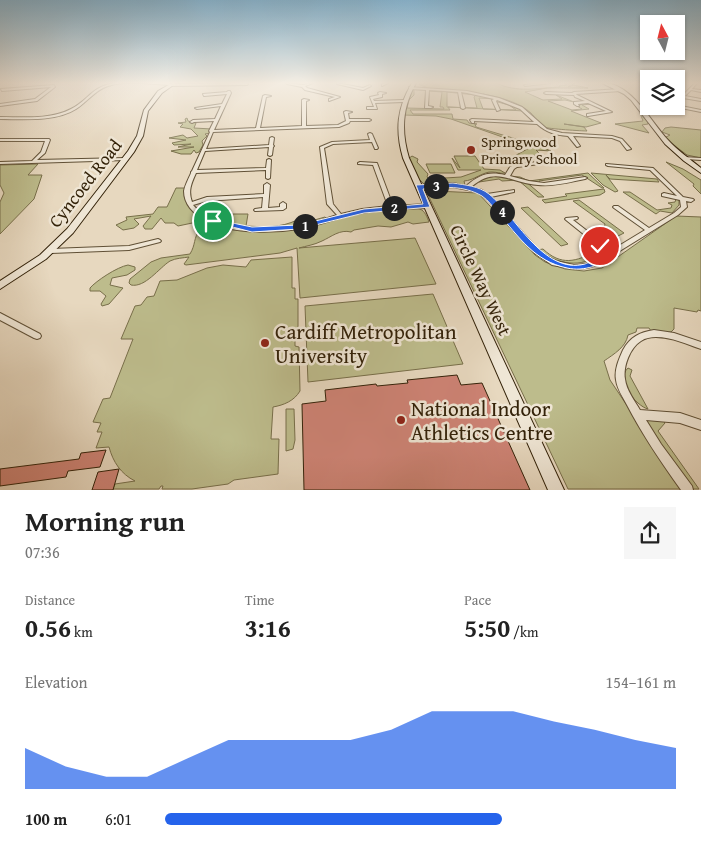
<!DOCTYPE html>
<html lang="en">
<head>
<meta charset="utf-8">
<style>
	:root { --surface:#fff; --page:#f6f6f6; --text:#222; --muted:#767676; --accent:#2563eb }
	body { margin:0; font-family:"Gentium Book Plus",serif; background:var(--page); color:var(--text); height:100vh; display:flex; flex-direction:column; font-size:19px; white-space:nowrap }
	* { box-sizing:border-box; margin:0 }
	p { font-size:16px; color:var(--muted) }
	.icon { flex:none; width:28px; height:28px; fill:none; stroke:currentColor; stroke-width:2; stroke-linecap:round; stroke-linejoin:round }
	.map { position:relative; height:490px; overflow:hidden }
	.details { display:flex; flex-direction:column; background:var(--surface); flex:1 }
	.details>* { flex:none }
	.needle { width:32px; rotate:353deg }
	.controls { position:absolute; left:640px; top:15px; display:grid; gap:10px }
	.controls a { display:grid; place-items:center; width:45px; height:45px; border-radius:0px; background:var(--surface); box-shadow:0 1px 4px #0004; font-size:25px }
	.pin { position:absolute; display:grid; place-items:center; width:42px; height:42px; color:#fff; margin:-21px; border:2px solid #fff; border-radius:50%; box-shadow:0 1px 5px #0007 }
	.km { position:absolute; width:25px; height:25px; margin:-12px; border-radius:50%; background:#222; color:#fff; font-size:14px; line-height:25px; text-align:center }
	.round { display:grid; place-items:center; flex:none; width:52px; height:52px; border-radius:0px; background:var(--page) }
	.summary { display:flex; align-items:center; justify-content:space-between; height:85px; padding:0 25px }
	h1 { font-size:28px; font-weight:600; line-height:38px }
	.stats { display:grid; grid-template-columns:repeat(3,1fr); gap:8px; height:85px; padding:5px 25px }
	.stats div { display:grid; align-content:center }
	.stats b { font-size:25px; font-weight:600 }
	.stats small { font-size:14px; font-weight:400 }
	.stats p { font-size:14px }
	.chart { height:140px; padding:10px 25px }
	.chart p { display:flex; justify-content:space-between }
	.chart svg { width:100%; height:90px; margin-top:5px; fill:var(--accent); opacity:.7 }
	ul { padding:0 25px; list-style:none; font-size:16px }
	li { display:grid; grid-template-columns:80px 60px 1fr; align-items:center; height:38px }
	li i { height:12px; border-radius:6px; background:var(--accent) }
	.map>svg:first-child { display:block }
</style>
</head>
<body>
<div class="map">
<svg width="701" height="490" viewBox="0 0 701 490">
	<rect width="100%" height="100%" fill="#e7d8bf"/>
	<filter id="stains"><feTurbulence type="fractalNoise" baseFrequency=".004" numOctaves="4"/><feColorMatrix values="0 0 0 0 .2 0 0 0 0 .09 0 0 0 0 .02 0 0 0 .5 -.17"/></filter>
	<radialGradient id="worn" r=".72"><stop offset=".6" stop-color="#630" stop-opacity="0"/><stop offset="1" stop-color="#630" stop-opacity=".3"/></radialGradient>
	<g fill="#bdbc8c" stroke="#786f4a" fill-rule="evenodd">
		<path d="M419,83H497C515,93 540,88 560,87L559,86L567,85L564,83H575L568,87L573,85L588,88H547L525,92L543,100L562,99L556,95L574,102L565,100L548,101L572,110L582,109L577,106L585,103L591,104L582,105L589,109L571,111L601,123L586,127L564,124L584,127L587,131C583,131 548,129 544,127C539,125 535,117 531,113C519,102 499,97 483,94L525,111L448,107L450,110H410L413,114H452L453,119L467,120L469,123L477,124H475L476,127L516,139H521L551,151L536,150L541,155L524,156L516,161H511L509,159L531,147L451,119L436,116L403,115L411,89H414V95L409,100L407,108L444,109L443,107H440L442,92L429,91L428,88L420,85ZM447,92L476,95L474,97L477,108L447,107ZM479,98L495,99L494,101L509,105L516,110L483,109Z"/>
		<path d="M640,113L648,122V124L642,125L649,133L615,124L643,121Z"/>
		<path d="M187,118L188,121L196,123L194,128L212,129L211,133L205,134L207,136L202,141L203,145L199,152L196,153L194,150L191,154H181L171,151L194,147H178L191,144L174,145L172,143L186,140L169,138L183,135L187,138L198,136L191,129L180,127L183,124L178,123L186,122L185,119Z"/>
		<path d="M671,127L701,130V158L687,155L667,140L666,137L670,135L662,132L665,128Z"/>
		<path d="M412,156L418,159L417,162L428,174L427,177L429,179L461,177L481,170H458L452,158L460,168L454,156H475L484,169L500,170L505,173C499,174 498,172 492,172C484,171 473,181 464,181L465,185L447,183L425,185L418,178L408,159Z"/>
		<path d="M666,162L683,169L701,180V194L693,186L694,184Z"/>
		<path d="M38,164L28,175H42L34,199L0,234V202L4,193L0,185V165Z"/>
		<path d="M426,164H451L455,173H430Z"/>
		<path d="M588,173L604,188H602L582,175L539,181L540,183L525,181L544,197H538L518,180L502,181L499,179L479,182L477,179L489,175L520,177L529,181Z"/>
		<path d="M591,173L657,179L659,182L610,179L606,175L618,191L615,192L603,185Z"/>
		<path d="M176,188H187V198L199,214H248L246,226C264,227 281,228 297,220L304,223L325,217L329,221C349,216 401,202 420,209C425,211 427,217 429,222L413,224L408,222L391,227L378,226L354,230L351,232C340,229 331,237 322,241C314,245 306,246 299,248L415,238L436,284L300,298L297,248L280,253L186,265L184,264L189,257C183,258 176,258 170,261C159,268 145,288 131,285L129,283L130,279L151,262L161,258L190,254C196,244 193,239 200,229L197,222L178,226L174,223H165L161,218L152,229H145L143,226L151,216L134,219L139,224L134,228L123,230L116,225L127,220L126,217L153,214L158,207H167Z"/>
		<path d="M435,188L436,191L478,193L535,255L545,262L565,269L584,271L602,268L676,216L701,217V311L698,310L697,312L674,308V329L671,332L663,333L664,337H655L649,328H637L636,332L628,335C626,347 614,354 604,361L610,380L632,413L659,415L665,423L658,431L699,489H568L430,199L427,192L429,189Z"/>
		<path d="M604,189L605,192L600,195L545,203L542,200L567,196L565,194Z"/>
		<path d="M623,192H630L657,210L671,208L672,205L668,203L675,202L676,199L679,200V205L672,213L660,211L656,214Z"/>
		<path d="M579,200L624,233L616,237L604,228L605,224L573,201Z"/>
		<path d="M528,207L568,244L561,246L521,208Z"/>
		<path d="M597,247L602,254C579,269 559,264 537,250L543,249C561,266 576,262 596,251L594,248Z"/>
		<path d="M292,257V288H295V299H298V335L295,336V346L299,347L300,391C294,401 284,405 273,407L271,439H279L278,474L234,480L228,484L192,489H162L163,486H161L159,489H113L115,484L135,481C121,474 113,462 109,447L96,448L102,432H97L101,423L93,422L103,399L110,398L133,339H121L135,306L141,305L147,297L154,296L160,281L177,280L207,268L223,265L246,267L251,260Z"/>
		<path d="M128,265L135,267V270L127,275L112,278L110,285L123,288L109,304L102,306L101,304L106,296L100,291H90V288C96,281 117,267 128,265Z"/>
		<path d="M433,294L463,364L308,382L305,306Z"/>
		<path d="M628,368L632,370L630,376L648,409C636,406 615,380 628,368Z"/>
		<path d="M286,409H294L295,440L293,449L286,451Z"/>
	</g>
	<g fill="#ce8375" stroke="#332209">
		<path d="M457,375L461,385L482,383L530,490H304L302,404L326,401L325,390L376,384L377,386L408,383L407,380Z"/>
		<path d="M106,450L100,467L68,471L66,477L0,486V469L79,459L81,453Z"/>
		<path d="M119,469L113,490H92L98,472Z"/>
	</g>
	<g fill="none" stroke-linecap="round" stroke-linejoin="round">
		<defs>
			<g id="street">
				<path d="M114,83H165L173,84L247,83L248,84L247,85L171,86L170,85C150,84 127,80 108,86C95,90 87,102 76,109C56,122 23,119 0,119V117C23,117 50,120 71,109C89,100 91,87 114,83Z"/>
				<path d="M286,83L303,85L313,83L305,86L307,88L340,97L329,101V99L335,97L305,90L302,87L287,84Z"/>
				<path d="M337,83L363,88L370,85L371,86L363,90L337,84Z"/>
				<path d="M385,83H388L382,86V84Z"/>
				<path d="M542,83H550L525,86L524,85Z"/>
				<path d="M695,83H697L692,89L701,90V92L691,90L685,96L701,99V101L683,98L676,105V102Z"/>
				<path d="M54,85L55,87L37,101L0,106V104L35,99L51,87L2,91L1,89Z"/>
				<path d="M409,87L467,91L499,98L522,107L547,129L562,133L612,136L622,139L631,149L627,150L620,141L612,138L573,136L580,146L577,147L568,136C556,135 547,133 537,124L474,121V123H472L470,120L472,119L534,122L520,109L497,100L496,101L500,110L497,111L492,100L494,99L467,93L461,92L465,108L463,109L461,108L458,92L429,90L428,106L433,107L431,108H425L426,90L410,89Z"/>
				<path d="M620,89L621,91L576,94L577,95L612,112L588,116H587V114L606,111L588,103L578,104L579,106H577L574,104V102L585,101L575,97L574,95L546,94L544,93L546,92L572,93L574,92Z"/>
				<path d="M228,91H230L231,93L214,130L256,128L263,96L265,95L271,96L266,97L260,128L302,126V100L304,99L309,100L306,101V126L338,125L346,121L344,112L346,111L352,112L348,113L349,119H369L371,120L369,121H350L349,123L339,127L213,132L206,149L269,145L270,138L272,137L274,138L273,145L274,146L273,147L272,155L270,156L268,155L269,147L205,151L197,170L266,168L267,160L269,159L271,160L270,178L268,179L266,178V170L196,173C191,184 188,191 192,202L207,197L264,194V185L267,183L270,185L268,208L280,207V204L283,202L286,204V208L283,210L255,211L254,210L255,209L262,208L263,197L207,201L193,205C216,233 278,231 311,223C319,221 328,218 337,215L327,204L320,147L332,142L370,140L368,134L370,133L372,134L378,148L377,149H375L372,142L333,144L324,148L333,204L341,214L362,209L388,206L373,165L358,164V163L360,162L377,163L393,206L427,204L430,206L427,208C405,209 384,209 362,213C341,216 321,225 299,229C268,234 212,235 190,208C186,203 184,197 184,191C185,185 189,178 191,173V172L192,171L210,132L209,131L214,121L194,122L192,123L190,122L193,120L215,119L221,106L197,109L195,108L222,104L227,94L204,96L203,94L227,92Z"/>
				<path d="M380,92L386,93L382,94V97L373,99L374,101L404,100L406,101L404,102L375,103L377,109H367V107H374L370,97L379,95L378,93Z"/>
				<path d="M676,105L701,110V112L676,107L674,109L678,110V112L671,110L670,109L673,106H676Z"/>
				<path d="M0,139H49L50,140L45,153L37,160L126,158L128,159L126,160L0,164V162L32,161L41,152L45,141H0Z"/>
				<path d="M683,157L701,158V160L685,159L683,158Z"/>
				<path d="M552,160H554V162L517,167L514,169L510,176L529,181L544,183L585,177L587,178L585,179C570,182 553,187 538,185C509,183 497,165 471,187L482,190L487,194L514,190V192L491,197L540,252L556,261L574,265L586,264L593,261L607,253L566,220L565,219L566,218L577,217L578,218L577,219L573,220L612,250L645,230L614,208L613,207L614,206H618L649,228L674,213L681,207L680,200L662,196V194L664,193L677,196L650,170L608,166L606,165V164L653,168L683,197L693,199L694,200L691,202L686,201L687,207L678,215L597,265L587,268L574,269L552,265L536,254L488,200L478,192L453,187L419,189L416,187L419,185L453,183L466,186C479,175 488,171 505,175L510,167L514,165Z"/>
				<path d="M158,239L160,240L161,241L160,242L129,250L51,253L48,251L51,249L129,246Z"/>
				<path d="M0,313L40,334L41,336L40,338L37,339L34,338L0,320Z"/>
				<path d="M654,330L674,333L701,342V349C686,344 672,337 656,337C651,337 645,338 641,341C630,348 623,366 625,379C626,390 635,401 640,410L680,413L701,420V430L680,423L646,420L661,444L692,486L693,490H681C661,462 642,434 627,405C623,397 617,389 616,380C614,370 619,359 623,350C630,337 640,332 654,330Z"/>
			</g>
			<g id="secondary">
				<path d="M172,83H176L162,93L148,111L143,136L134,152L73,233L46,259L0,289V281L40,255L67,229L128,151L137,136L144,110L158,91Z"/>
				<path d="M412,83H416C402,108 401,131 409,158L564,490H548L403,158C395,130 397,108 412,83Z"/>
				<path d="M602,83C630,81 651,122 668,140C678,151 690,159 701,168V173L684,161L665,144L631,100L624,94Z"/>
			</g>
		</defs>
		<use href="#street" stroke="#605036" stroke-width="2"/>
		<use href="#secondary" stroke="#332209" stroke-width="2"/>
		<use href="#street" fill="#efe6d5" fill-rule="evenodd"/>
		<use href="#secondary" fill="#efe6d5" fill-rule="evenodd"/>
	</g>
	<linearGradient id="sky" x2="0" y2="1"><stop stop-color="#87b6d3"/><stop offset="0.55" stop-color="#f4ede2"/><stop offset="1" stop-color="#f4ede2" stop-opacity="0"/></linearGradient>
	<rect width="701" height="151" fill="url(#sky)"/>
	<path fill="#2563eb" stroke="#fff" d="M453,183C465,185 479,186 489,194C515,215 543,275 585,264C592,262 599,256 605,253L596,246L600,243L616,253C603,265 584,272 567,268C534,261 519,237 498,213C493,207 488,200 482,196C463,185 444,187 423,189L430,207L364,213L299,229L252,232L209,221L213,219L252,227L299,225L364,209L423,204L416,185Z"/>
	<g fill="#8f2418" stroke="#efe6d5" stroke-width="2">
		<circle cx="471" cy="150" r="5"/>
		<circle cx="265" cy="343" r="5"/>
		<circle cx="401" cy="420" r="5"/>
	</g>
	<g text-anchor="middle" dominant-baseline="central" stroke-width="5" stroke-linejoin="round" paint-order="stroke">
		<g font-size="15" fill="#332209" stroke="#efe6d5" text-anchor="start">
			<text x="481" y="141">Springwood<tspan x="481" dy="17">Primary School</tspan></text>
		</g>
		<g font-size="18" fill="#332209" stroke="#efe6d5">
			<text transform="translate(85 183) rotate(-52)">Cyncoed Road</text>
			<text transform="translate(481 280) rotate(65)">Circle Way West</text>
		</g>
		<g font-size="21" fill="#332209" stroke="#efe6d5" text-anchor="start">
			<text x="275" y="331">Cardiff Metropolitan<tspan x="275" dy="24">University</tspan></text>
			<text x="411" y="408">National Indoor<tspan x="411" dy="24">Athletics Centre</tspan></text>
		</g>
	</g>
	<rect width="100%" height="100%" filter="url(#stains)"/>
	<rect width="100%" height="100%" fill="url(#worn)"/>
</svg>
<div class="controls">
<a><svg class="needle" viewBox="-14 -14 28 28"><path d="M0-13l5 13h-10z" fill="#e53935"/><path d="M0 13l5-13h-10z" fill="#767676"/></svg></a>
<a><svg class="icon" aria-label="layers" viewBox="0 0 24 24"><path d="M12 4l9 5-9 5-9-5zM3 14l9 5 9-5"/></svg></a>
</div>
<div class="pin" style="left:213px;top:221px;background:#1e9e55"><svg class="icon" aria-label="arrive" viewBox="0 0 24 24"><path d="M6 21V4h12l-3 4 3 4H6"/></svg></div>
<div class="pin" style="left:600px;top:246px;background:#d93025"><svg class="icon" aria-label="check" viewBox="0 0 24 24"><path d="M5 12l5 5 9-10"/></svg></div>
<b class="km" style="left:305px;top:226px">1</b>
<b class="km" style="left:394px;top:208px">2</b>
<b class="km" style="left:436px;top:186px">3</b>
<b class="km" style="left:502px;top:212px">4</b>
</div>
<section class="details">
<div class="summary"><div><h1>Morning run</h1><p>07:36</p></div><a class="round"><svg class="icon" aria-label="share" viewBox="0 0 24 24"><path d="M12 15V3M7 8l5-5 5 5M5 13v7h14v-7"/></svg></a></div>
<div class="stats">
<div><p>Distance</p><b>0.56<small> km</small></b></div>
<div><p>Time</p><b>3:16</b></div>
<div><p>Pace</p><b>5:50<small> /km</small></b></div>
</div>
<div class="chart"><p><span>Elevation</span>154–161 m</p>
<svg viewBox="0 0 160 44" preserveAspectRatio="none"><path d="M0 44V24L10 33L20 38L30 38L40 29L50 20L60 20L70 20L80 20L90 15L100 6L110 6L120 6L130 11L140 15L150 20L160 24V44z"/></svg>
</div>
<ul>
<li><b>100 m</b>6:01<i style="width:66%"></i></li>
</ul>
</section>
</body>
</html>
